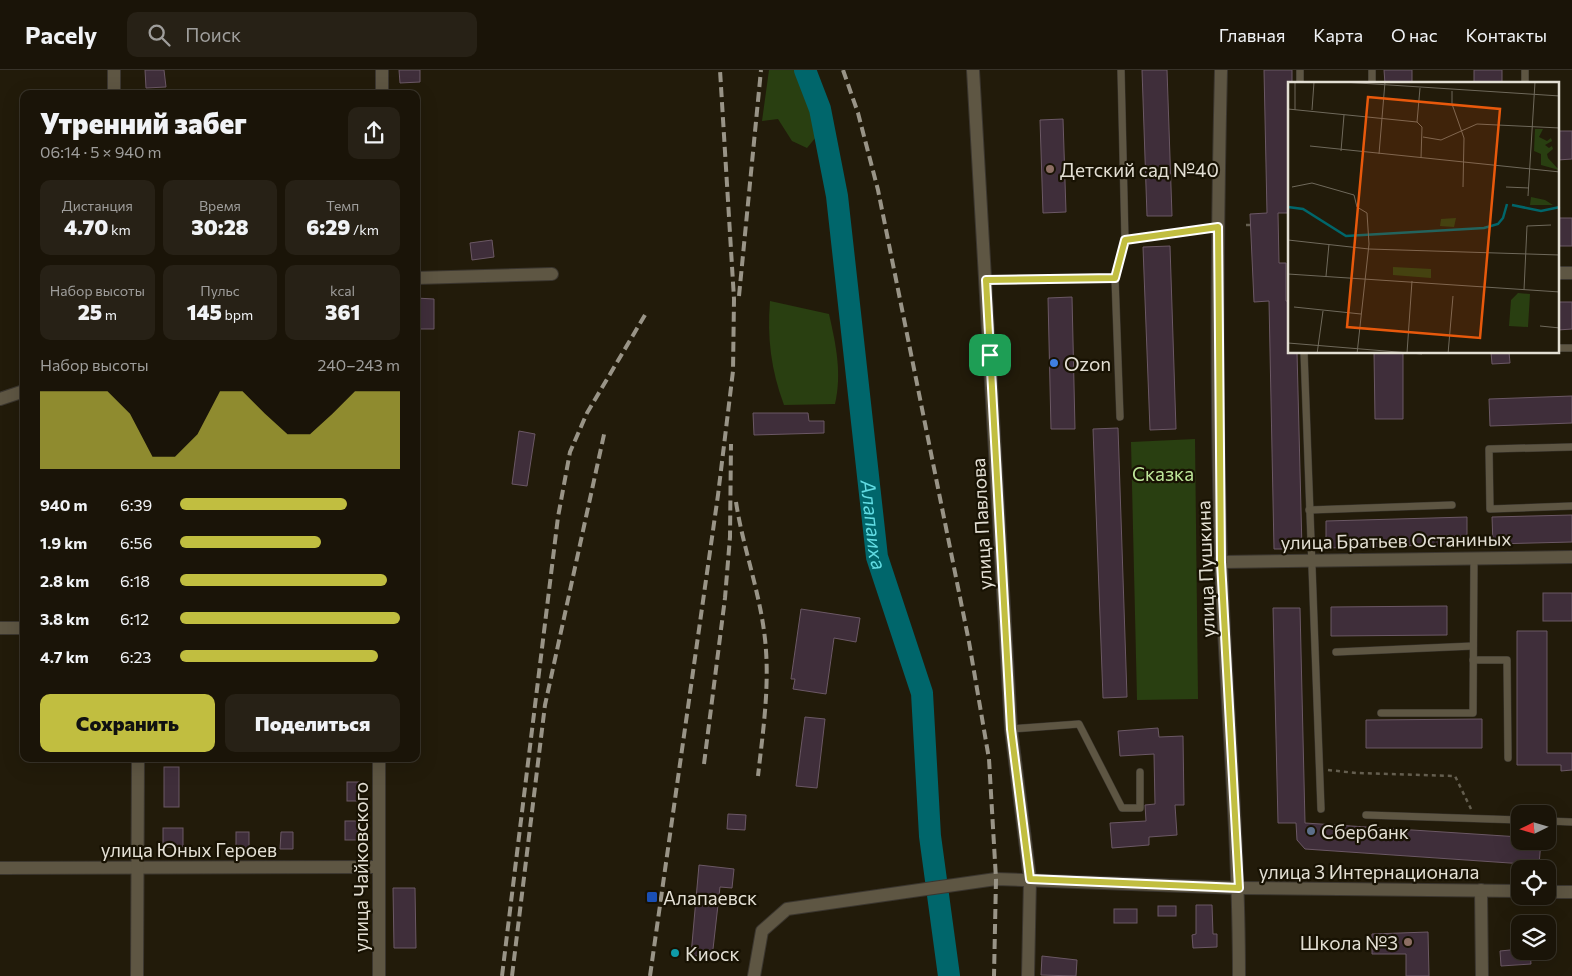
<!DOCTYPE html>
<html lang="ru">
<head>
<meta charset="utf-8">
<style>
	:root { --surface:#1a1408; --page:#272116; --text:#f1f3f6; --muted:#9f9e9c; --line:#383329; --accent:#c1be40 }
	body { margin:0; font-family:Commissioner,sans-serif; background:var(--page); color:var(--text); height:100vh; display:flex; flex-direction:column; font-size:19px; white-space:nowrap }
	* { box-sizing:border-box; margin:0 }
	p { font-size:16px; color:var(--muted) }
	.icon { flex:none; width:28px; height:28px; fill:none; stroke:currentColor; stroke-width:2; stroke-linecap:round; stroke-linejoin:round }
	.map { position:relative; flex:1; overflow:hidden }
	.panel { position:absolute; left:20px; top:20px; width:400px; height:672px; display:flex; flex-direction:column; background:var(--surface); border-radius:10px; box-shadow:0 5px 20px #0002,0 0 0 1px var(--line) }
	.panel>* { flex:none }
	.needle { width:32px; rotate:265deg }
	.tools { position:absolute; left:1511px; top:735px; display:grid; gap:10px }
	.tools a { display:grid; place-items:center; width:45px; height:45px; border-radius:10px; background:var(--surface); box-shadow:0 5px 20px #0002,0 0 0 1px var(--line); font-size:25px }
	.pin { position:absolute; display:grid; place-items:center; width:42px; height:42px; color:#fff; margin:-21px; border-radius:10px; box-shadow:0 2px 8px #0006 }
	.round { display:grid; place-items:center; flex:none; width:52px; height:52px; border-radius:10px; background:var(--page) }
	.summary { display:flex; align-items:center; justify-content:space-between; height:85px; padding:0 20px }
	h1 { font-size:28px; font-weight:800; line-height:38px }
	.stats { display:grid; grid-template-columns:repeat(3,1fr); gap:8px; height:85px; padding:5px 20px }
	.stats div { display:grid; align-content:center; border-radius:10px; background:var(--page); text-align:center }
	.stats b { font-size:21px; font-weight:800 }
	.stats small { font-size:14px; font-weight:400 }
	.stats p { font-size:14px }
	.chart { height:140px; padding:10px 20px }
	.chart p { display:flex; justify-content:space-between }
	.chart svg { width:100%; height:90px; margin-top:5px; fill:var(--accent); opacity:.7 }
	.action { display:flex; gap:10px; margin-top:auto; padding:10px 20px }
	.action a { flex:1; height:58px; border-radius:10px; background:var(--accent); color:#111; font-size:20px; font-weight:800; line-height:58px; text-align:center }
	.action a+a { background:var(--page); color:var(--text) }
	ul { padding:0 20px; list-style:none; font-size:16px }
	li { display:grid; grid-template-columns:80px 60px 1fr; align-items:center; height:38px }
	li i { height:12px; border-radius:6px; background:var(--accent) }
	header { display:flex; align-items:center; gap:30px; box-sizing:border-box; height:70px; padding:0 25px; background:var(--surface); border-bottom:1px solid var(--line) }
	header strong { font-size:24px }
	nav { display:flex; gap:28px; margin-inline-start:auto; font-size:18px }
	.search { width:350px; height:45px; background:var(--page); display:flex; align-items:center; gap:12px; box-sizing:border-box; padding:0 18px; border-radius:10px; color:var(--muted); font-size:19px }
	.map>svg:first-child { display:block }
</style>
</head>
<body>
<header>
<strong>Pacely</strong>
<div class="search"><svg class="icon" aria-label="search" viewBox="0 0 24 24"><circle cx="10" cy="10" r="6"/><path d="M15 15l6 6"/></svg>Поиск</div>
<nav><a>Главная</a><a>Карта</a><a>О нас</a><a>Контакты</a></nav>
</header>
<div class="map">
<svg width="1572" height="906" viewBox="0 0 1572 906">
	<rect width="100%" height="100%" fill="#221b0a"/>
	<g fill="#293f11">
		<path d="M769,0H799L804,12L816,67L807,78L792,71L778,49L762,51Z"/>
		<path d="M770,231L829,244C836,275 842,303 835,334L784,335C771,300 767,268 770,231Z"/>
		<path d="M1195,369L1198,629L1137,630L1131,372Z"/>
	</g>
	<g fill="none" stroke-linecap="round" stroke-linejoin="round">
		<path stroke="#00666b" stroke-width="22" id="s1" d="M805,0L820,39L837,126L877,487L922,623L930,766L949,906"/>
	</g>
	<g fill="#3f2e3a" stroke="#6b5865">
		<path d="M145,0H164L166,17L146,18Z"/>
		<path d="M399,0H420V12L400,13Z"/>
		<path d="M1142,0H1167L1172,146H1147Z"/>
		<path d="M1264,0H1292V14H1290V143H1278L1279,193H1286V231H1290V282H1297L1302,479H1274L1269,231L1254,232L1250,144L1267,143Z"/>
		<path d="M1384,0H1412V14H1385Z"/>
		<rect x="1474" y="0" width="28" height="14"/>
		<path d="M1063,49L1066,142L1043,143L1040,50Z"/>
		<path d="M1558,61H1572V89L1558,90Z"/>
		<rect x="1558" y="148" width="14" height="28"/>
		<path d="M492,170L494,187L472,190L470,173Z"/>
		<path d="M1170,176L1176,359L1150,360L1143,177Z"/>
		<path d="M1072,227L1075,359H1051L1048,228Z"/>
		<path d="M416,228L434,229V259H416Z"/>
		<path d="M1558,232H1572V259L1558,260Z"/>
		<path d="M1374,282H1403V349H1375Z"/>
		<path d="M1491,282H1509L1510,293L1492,294Z"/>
		<path d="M1572,326V353L1490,356L1489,329Z"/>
		<path d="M753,343H808L809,351H824V363L754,365Z"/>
		<path d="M1118,358L1127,627L1103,628L1093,359Z"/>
		<path d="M519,361L535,364L527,416L512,414Z"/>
		<path d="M1572,445V472L1493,474L1492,447Z"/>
		<path d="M1467,447V474L1326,478V451Z"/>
		<rect x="1543" y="523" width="29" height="28"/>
		<path d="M1447,536V565L1331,566V537Z"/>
		<path d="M1273,538H1300L1305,753L1520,767V771H1541L1539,795L1305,779L1297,770L1296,753H1278Z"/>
		<path d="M801,539L860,548L856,572L834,568L826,624L793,619L795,609H791Z"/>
		<path d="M1517,561H1547V683H1572V700L1561,701V695H1517Z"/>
		<path d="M805,647L825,649L817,718L796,716Z"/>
		<path d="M1482,649V678H1366V650Z"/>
		<path d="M1158,658L1159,667L1183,666L1184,735H1175L1177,765L1149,767V775L1112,778L1110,753L1146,751L1145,735L1155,734L1154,684L1120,686L1118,661Z"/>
		<rect x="164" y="697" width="15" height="40"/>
		<rect x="347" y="712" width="13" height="19"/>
		<path d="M728,744L746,745L745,760L727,759Z"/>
		<rect x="345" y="751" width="13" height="19"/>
		<rect x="163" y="758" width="20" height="19"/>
		<rect x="236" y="762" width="13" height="16"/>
		<path d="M281,762H293V779H280Z"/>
		<path d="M699,795L734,799L732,818L720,817L712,888L691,885Z"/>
		<path d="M393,818H415L416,878H394Z"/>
		<path d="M1196,835H1212L1213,864H1217V877L1193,878L1192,865L1196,864Z"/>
		<rect x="1158" y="836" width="18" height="10"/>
		<rect x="1114" y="839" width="23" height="14"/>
		<path d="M1428,862L1429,906H1406V884H1372V864Z"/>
		<path d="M1520,879V881H1530L1531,894L1501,896L1500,881Z"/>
		<path d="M1042,886L1077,890L1076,906L1041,905Z"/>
	</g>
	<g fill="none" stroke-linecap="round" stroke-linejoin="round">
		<defs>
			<g id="service">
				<path d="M1121,0L1125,170"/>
				<path d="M1300,0V14"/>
				<path d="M1372,0V14"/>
				<path d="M1525,14V0"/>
				<path d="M1115,208L1120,347"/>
				<path d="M986,210L1115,208L1125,170L1218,157"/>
				<path d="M1558,278H1572"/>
				<path d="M1304,282L1321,739"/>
				<path d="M1572,377L1489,379L1490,439L1572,436"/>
				<path d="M1309,440L1452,435"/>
				<path d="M1336,582L1473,576"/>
				<path d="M1473,590H1507L1508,688"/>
				<path d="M1381,643H1473L1474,488"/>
				<path d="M1011,659L1079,654L1122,738H1140V702"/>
				<path d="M1366,745L1520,750"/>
				<path d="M1548,751L1572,752"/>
			</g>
			<g id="minor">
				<path d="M114,0V24"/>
				<path d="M382,0V24"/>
				<path d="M973,0L1011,659L1030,809L1028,906"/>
				<path d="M1558,203H1572"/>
				<path d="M416,208L552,204"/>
				<path d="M0,329L24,321"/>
				<path d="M1221,492L1572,487"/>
				<path d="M0,558H24"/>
				<path d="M0,798L378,797"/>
				<path d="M1481,820L1482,906"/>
				<path d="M137,906L138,689"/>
				<path d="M379,906V689"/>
				<path d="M754,906L762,861L787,839L996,809L1239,818"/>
			</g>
			<g id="tertiary">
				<path d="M1221,0C1217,164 1216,328 1221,492C1226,630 1239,768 1239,906"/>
				<path d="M1239,818L1520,821"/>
				<path d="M1548,822H1572"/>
			</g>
		</defs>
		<use href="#service" stroke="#3b362f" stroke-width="8"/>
		<use href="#minor" stroke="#3b362f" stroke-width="14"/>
		<use href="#tertiary" stroke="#3b362f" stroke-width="14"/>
		<g stroke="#645e4f" stroke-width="2.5" stroke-dasharray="4 4" stroke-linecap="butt">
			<path d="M1246,155H1251"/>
			<path d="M1328,700L1356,703L1455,706L1471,739"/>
		</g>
		<use href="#service" stroke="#5e5643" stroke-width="7"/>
		<use href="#minor" stroke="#5e5643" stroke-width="12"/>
		<use href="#tertiary" stroke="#5e5643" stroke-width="12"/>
		<g stroke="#999487" stroke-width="4" stroke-dasharray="10 5" stroke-linecap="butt">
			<path d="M843,0L858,43L878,120L969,572L989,689L996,809L994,906"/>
			<path d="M739,226L761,0"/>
			<path d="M736,432C743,478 760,522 765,569C770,615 763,661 758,706"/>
			<path d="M704,694L725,528L730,467L731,374"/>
			<path d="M502,906L558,447L570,382L587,343L645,245"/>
			<path d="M512,906L545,635L605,360"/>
			<path d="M650,906L718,425L733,301L734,229L720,0"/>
		</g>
	</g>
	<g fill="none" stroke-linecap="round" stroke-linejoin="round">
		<defs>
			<path id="route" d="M1218,157L1221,492L1239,818L1030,809L1011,659L986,210L1115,208L1125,170Z"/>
		</defs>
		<use href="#route" stroke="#fff" stroke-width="10"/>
		<use href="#route" stroke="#c1be40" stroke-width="6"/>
	</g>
	<g fill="#8d6e63" stroke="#181203" stroke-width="2">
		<circle cx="1050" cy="99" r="5"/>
		<circle cx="1408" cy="872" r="5"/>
	</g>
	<circle fill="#3f7fe0" stroke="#181203" stroke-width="2" cx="1054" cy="293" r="5"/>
	<circle fill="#5c6f8a" stroke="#181203" stroke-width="2" cx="1311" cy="761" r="5"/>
	<rect fill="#1a4fb4" stroke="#181203" stroke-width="2" x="646" y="821" width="12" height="12" rx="2.5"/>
	<circle fill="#0f9aa8" stroke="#181203" stroke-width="2" cx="675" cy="883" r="5"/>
	<g text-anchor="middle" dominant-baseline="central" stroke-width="4.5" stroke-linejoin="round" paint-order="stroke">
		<g font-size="19" fill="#e3dfd4" stroke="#181203" text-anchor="start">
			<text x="1060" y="99">Детский сад №40</text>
			<text x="1064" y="293">Ozon</text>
			<text x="1321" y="761">Сбербанк</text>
			<text x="663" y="827">Алапаевск</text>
			<text x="1398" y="872" text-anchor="end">Школа №3</text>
			<text x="685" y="883">Киоск</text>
		</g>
		<g font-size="19" fill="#bee699" stroke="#181203">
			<text x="1163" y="403">Сказка</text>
		</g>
		<g font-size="19" fill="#e3dfd4" stroke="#181203">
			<text transform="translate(981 454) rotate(-93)">улица Павлова</text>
			<text transform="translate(1396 470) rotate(-1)">улица Братьев Останиных</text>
			<text transform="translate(1205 499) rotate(-92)">улица Пушкина</text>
			<text x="189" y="779">улица Юных Героев</text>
			<text transform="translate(360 797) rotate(-90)">улица Чайковского</text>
			<text x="1369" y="801">улица 3 Интернационала</text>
		</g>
		<g font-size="20" font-style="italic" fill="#61dce3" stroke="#181203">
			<text stroke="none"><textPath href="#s1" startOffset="461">Алапаиха</textPath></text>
		</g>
	</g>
	<g transform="translate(1288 12)">
		<rect width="271" height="271" fill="#221b0a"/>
		<path d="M243,115L257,118L265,123H242ZM168,136L166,145L152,144L153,137ZM105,185L143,187V196L105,193ZM230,211L242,212L240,245L221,244L223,218Z" fill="#293f11"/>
		<path d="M247,47H255L251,55L259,59L263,56L264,59L257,63L261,66L264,64L265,67L259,72L260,76L271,88L253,83V72L246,69Z" fill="#293f11"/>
		<path fill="none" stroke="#00666b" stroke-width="2.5" d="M224,123L253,129L272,125M0,125L15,127L58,154L196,146L210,142L215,136L219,122"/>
		<path fill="none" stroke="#6f695b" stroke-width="1" d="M7,0V28M55,0L272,14M164,9V22L176,56L175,105M0,27L129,40L134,45L133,76M24,28L26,0M129,40L132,6M135,55L153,58L189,42L272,46M22,64L272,90M53,69L56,33M91,72L97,0M4,105L24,101L66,113L69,125L79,131L81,162L69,272M218,105L241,106M240,114L247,0M0,158L81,167L272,173M0,192L272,210M38,194L41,162M236,208L239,144L263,143M6,225L73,232M252,244L272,246M0,261L134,272M119,271L124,199M29,272L35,229M160,272L165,214"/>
		<path fill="#e8590c" fill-opacity="0.15" stroke="#e8590c" stroke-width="2.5" d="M80,15L212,27L192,256L59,245Z"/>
		<rect width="271" height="271" fill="none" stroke="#e3dfd4" stroke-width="2.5"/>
	</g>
</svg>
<div class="tools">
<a><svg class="needle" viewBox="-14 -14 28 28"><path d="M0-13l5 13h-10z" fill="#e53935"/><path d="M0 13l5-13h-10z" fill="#9f9e9c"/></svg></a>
<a><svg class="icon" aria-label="locate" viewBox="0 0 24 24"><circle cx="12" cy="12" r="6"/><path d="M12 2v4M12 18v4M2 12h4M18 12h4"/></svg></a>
<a><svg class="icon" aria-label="layers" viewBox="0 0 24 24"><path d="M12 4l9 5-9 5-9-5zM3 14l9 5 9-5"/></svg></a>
</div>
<div class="pin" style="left:990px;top:285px;background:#1e9e55"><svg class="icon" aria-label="arrive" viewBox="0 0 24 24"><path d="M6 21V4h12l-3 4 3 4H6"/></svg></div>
<section class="panel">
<div class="summary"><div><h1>Утренний забег</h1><p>06:14 · 5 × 940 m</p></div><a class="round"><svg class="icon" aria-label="share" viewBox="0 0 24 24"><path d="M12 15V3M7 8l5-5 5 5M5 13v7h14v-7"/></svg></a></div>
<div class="stats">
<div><p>Дистанция</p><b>4.70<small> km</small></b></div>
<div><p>Время</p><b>30:28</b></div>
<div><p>Темп</p><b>6:29<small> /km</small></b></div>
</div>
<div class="stats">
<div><p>Набор высоты</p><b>25<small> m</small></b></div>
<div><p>Пульс</p><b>145<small> bpm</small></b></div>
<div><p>kcal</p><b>361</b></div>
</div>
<div class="chart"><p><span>Набор высоты</span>240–243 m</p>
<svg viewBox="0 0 160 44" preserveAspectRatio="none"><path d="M0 44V6L10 6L20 6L30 6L40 17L50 38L60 38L70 27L80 6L90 6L100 17L110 27L120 27L130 17L140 6L150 6L160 6V44z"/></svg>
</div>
<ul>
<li><b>940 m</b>6:39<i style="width:76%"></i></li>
<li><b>1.9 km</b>6:56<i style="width:64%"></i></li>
<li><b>2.8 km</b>6:18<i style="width:94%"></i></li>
<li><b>3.8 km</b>6:12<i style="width:100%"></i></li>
<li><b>4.7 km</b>6:23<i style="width:90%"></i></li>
</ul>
<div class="action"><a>Сохранить</a><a>Поделиться</a></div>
</section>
</div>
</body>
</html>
